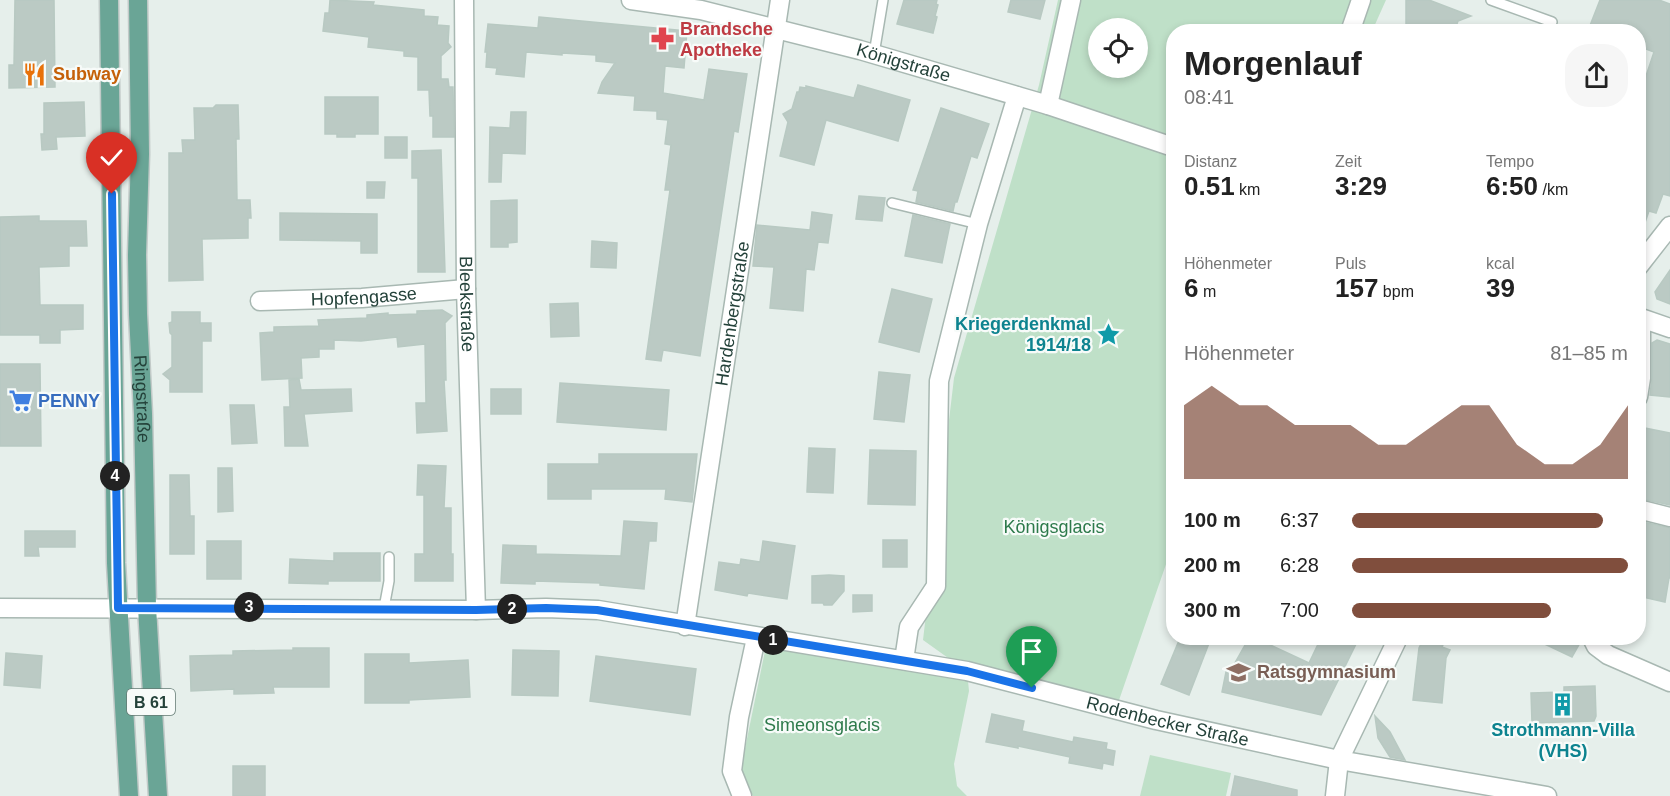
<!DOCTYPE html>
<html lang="de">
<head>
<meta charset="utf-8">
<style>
	:root { --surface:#fff; --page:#f6f6f6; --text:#222; --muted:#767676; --accent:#804e3d }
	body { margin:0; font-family:Helvetica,sans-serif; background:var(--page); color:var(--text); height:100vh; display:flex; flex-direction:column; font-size:22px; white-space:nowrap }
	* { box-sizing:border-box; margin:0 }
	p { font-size:20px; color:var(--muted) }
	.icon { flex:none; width:33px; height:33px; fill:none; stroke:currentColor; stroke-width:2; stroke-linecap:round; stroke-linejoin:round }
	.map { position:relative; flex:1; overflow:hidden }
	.panel { position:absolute; left:1166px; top:24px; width:480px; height:621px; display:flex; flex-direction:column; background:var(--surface); border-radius:24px; box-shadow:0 3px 9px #0003 }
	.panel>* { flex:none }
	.fabs { position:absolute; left:1088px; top:18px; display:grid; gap:12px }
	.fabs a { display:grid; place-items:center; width:60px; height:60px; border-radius:50%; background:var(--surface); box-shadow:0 3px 9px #0003; font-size:30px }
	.pin { position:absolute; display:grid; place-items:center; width:51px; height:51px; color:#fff; margin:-62px -26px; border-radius:50% 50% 50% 0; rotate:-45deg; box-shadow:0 0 6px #0007 }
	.pin .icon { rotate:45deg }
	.km { position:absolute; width:30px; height:30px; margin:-15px; border-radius:50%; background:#222; color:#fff; font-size:16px; line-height:30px; text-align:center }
	.round { display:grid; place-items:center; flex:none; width:63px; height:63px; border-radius:24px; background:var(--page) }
	.headline { display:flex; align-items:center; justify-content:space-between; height:102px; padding:0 18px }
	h1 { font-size:33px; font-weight:700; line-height:45px }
	.stats { display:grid; grid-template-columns:repeat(3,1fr); gap:9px; height:102px; padding:6px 18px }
	.stats div { display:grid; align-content:center }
	.stats b { font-size:26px; font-weight:700 }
	.stats small { font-size:16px; font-weight:400 }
	.stats p { font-size:16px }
	.chart { height:168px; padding:12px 18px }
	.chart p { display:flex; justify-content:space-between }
	.chart svg { width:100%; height:108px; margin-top:6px; fill:var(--accent); opacity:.7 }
	ul { padding:0 18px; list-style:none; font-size:20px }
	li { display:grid; grid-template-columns:96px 72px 1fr; align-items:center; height:45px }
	li i { height:15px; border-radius:8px; background:var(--accent) }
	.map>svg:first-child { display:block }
</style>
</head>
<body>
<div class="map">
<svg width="1670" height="796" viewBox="0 0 1670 796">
	<rect width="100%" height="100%" fill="#e6efeb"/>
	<g fill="#bfe0c8" fill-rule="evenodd">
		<path d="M1058,0H1386L1373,29L1359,31L1173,32V544L1117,706L967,671L969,691L954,764L957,786L967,796H753L740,773L766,646L965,670L923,640L954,378L1039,85ZM1098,28H1137V68H1098Z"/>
		<path d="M1150,755L1231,773L1226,796H1140Z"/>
	</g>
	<g fill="#bbcac4" stroke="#b8c9c2" stroke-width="1.5">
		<path d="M15,0H54L55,87L9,88V65H14Z"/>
		<path d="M330,0L374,2L373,5L424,10V16L438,17L437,25L449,26L448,43L451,47L441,56V79H448L449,87H453L454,137H433V116H430L429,90H418V57L404,56V51L368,47L369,37L323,31L325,13H329Z"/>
		<path d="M904,0H937L936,4L938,5L935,16L937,17L933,33L897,24Z"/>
		<path d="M1011,0H1045L1040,19L1008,12Z"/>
		<path d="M1406,0H1429L1471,16L1458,21L1454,32H1420L1417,28L1406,29Z"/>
		<path d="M1600,0H1659L1670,4V196L1663,194L1656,213L1649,211L1640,237L1638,236V100L1654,52L1638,46V32H1598L1589,28Z"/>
		<path d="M539,17L687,31L684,68L665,66L663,93L704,100L709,69L747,74L738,132L734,131L700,356L663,350L661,361L646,359L670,190H665L671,145L665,144L668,120L657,119V111L634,110L635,96L598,93L602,82L615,63L596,61V55L562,53V55L526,52L524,77L496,74L497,68L486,67L487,52H485L488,24L538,28Z"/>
		<path d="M858,85L910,100L898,141L826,120L814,165L780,156L788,122L783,114L792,109L797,92H799L800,87L806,88V86L854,98Z"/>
		<path d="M325,97H378V134H355V137H337V134H325Z"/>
		<path d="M84,102L85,136L56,137L57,149L42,150L41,134H44V103Z"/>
		<path d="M216,105H238L239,139H236L237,200H250L251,218H248V238L202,239L203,280L169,281V153H183L182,140H195L194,108H213Z"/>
		<path d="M941,108L989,124L977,158L971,156L957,202H955L953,211L916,202L918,191L913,190Z"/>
		<path d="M511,112H526L525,154L502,153L501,182H489L490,127L510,128Z"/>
		<rect x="385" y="137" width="22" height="21"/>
		<path d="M441,150L445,272H418V178H412V151Z"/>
		<path d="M367,182H385L384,198H367Z"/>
		<path d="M859,196L885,198L882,221L856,219Z"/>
		<path d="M517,200V242L508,243V247H491V201Z"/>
		<path d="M812,212L832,215L828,243L818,242L814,270L806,269L803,311L770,308L774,267L753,266L757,225L810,230Z"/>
		<path d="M280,213L377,214V253H361V241L280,240Z"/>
		<path d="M913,215L950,224L942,263L905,256Z"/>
		<path d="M39,216V221H86L87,246H69V266L39,267L40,305H83V329L60,330V343H40V335H0V217Z"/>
		<path d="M592,241L617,243L616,268L591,267Z"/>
		<path d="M1670,270V304L1657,299L1655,292Z"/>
		<path d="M892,289L932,299L919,352L879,342Z"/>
		<path d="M578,303L579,336L551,337L550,304Z"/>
		<path d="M442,310L452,316L445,323L446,380H444L447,431L417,433L416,403H426L425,344L398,347L397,337L361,341L334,340V349H319V357L301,358L302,378L262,380L260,333L274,332V327L319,326L318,320L367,318V315L388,313V315L417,314V311Z"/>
		<path d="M172,312H200V323H211V341H202V392H170V380L163,374L172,367V335L170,333L169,323L172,322Z"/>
		<path d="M1657,340L1670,344V397L1650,395L1652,378V343Z"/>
		<path d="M0,364H40L41,446H0Z"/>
		<path d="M879,372L910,375L904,422L874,419Z"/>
		<path d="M299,379L301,390L351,389L352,411L304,414L308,446H285L284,407H290L289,380Z"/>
		<path d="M560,383L669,390L666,430L557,422Z"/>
		<rect x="491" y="389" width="30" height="25"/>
		<path d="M230,405H254L257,443L232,444Z"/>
		<path d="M1645,428L1670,433V505L1638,498L1646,472L1638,470Z"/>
		<path d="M809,448L835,449L833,493L807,492Z"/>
		<path d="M870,450L916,451L915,505L868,504Z"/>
		<path d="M599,454H697L692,502L665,499L666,489H591V499H548V464H599Z"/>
		<path d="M418,465L446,466L444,508H451V554H453V581H415V554H424V495H417Z"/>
		<path d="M218,468H232L233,511L218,512Z"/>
		<path d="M170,475H189L190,516H194V554H170Z"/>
		<path d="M624,521L657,523L656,541H649L644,589L600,585V583L535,581V584L501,583L503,545L536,546V554L621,556Z"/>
		<path d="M1638,521L1670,528V578H1669L1665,602L1638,596Z"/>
		<path d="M25,531H75V547H38L39,556H25Z"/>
		<rect x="883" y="540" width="24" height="27"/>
		<rect x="207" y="541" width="34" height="38"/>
		<path d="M763,541L795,546L787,599L748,593L747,596L715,590L719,562L740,565L741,559L760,562Z"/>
		<path d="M334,553H380V581H328V584L289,583L290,559L334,561Z"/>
		<path d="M829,575L844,576V591L832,605H824L823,603H812V576Z"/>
		<path d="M853,595H872V611L853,612Z"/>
		<path d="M1180,638H1211L1189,695L1161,684Z"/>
		<path d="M1249,638H1255L1309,663L1321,638H1359L1321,715L1222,692L1227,667L1232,668Z"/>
		<path d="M1424,638H1446L1442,647L1450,650L1446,658L1442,703L1413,700L1419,648Z"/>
		<path d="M1532,638H1581V641L1572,657Z"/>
		<path d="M293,648H329V687H273L274,693L234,694V689L191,691L190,656L233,655V651L293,650Z"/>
		<path d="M513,650L559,651L558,696L512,695Z"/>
		<path d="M6,653L42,656L40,688L4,685Z"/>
		<path d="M365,654H409V663L468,660L470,697L409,700V703H365Z"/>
		<path d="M596,656L696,669L690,715L590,701Z"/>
		<path d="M1595,686L1596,716L1594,721L1532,723L1531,693L1564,692V687Z"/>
		<path d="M992,714L1024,721L1022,731L1073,742L1074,737L1107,743L1106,749L1115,751L1113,765L1103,763L1102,769L1069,763L1070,757L1018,746V748L986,742Z"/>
		<path d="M1375,716L1390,732L1405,760L1390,757L1378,738Z"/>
		<rect x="233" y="766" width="32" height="30"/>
		<path d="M1235,776L1297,790V796H1231Z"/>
	</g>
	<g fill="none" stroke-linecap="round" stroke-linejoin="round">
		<defs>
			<g id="lane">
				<path d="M1491,0L1552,22"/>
				<path d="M874,54L883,0"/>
				<path d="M892,203L978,224"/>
				<path d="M384,608L389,581V557"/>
			</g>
			<g id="street">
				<path id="s1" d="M464,0L466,289L476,610"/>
				<path id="s2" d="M631,0L701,10L860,50L1048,105L1173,147"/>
				<path d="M1350,32L1361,0"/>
				<path d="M1048,105L1071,0"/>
				<path d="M1638,267L1670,226"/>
				<path id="s3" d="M260,301L362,298L466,289"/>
				<path d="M1638,317L1670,328"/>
				<path d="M1638,397L1641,378V319"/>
				<path d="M1638,509L1670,517"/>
				<path id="s4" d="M0,608L476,610L546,608L598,610L967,671L1156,720L1339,760L1547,796"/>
				<path id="s5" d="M685,626L780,0"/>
				<path d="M1592,638L1596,646L1608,655L1670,682"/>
				<path d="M904,660L909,627L936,586L939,381L978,224L1017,96"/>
				<path d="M742,796L732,771L739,717L756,638"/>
				<path d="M1335,796L1339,760L1398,638"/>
			</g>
			<g id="primary">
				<path d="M109,0L116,563L129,796"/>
				<path id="s6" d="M138,0L140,154L137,255L138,314L143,414L147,607L158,796"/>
			</g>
		</defs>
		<use href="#lane" stroke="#a8b8b2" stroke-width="12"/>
		<use href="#street" stroke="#a8b8b2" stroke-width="21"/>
		<use href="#primary" stroke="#c2cac8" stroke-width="21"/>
		<use href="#lane" stroke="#fff" stroke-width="9"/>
		<use href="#street" stroke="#fff" stroke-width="18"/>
		<use href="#primary" stroke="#6aa596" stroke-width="18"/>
	</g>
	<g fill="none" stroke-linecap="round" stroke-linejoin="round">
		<defs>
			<path id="route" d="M112,194L118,608L476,610L546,608L597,610L967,671L1032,688"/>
		</defs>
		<use href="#route" stroke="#fff" stroke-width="12"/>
		<use href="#route" stroke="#1a73e8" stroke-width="8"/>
	</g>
	<defs>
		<symbol id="pharmacy-bare" viewBox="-9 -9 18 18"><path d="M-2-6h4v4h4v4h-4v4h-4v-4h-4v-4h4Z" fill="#e0444e" stroke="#f7fbf9" stroke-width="2.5" paint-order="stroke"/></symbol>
		<symbol id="restaurant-bare" viewBox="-9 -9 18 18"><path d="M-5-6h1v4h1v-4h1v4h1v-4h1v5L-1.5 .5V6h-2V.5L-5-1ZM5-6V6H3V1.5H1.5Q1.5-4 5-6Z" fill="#e8710a" stroke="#f7fbf9" stroke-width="2.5" paint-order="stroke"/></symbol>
		<symbol id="sight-bare" viewBox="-9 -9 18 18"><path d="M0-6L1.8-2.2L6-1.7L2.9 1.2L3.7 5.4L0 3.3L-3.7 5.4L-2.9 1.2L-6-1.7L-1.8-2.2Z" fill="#0f9aa8" stroke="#f7fbf9" stroke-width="2.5" paint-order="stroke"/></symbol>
		<symbol id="supermarket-bare" viewBox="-9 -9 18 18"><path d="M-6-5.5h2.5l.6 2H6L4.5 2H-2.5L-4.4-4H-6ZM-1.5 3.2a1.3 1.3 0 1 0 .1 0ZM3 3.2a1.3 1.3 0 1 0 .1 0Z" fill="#3f7fe0" stroke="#f7fbf9" stroke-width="2.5" paint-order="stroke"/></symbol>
		<symbol id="school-bare" viewBox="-9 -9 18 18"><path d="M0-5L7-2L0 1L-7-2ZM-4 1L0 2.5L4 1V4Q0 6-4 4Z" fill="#8d6e63" stroke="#f7fbf9" stroke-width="2.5" paint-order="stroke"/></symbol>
		<symbol id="building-bare" viewBox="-9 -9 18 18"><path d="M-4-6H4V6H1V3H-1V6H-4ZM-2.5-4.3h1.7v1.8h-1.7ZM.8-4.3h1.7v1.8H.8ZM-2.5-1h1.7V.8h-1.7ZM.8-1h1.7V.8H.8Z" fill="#0f9aa8" stroke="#f7fbf9" stroke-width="2.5" paint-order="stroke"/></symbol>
	</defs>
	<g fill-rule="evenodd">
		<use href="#pharmacy-bare" x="646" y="22" width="33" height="33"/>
		<use href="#restaurant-bare" x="18" y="58" width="33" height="33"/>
		<use href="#sight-bare" x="1092" y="318" width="33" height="33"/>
		<use href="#supermarket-bare" x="4" y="384" width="33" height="33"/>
		<use href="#school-bare" x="1222" y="656" width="33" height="33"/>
		<use href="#building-bare" x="1546" y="688" width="33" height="33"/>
	</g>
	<g text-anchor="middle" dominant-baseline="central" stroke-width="4.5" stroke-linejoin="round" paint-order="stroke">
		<rect fill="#f7fbf9" stroke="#637a73" stroke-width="1.5" x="127" y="689" width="48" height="26" rx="4.5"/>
		<g font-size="16" font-weight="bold" fill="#24423a">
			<text x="151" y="702">B 61</text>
		</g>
		<g font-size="18" font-weight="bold" fill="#be3a42" stroke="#f7fbf9" text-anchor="start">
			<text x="680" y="29">Brandsche<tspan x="680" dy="21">Apotheke</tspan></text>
		</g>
		<g font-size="18" fill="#24423a" stroke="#f7fbf9">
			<text stroke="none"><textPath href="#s2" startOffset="280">Königstraße</textPath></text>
			<text stroke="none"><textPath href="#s3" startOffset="104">Hopfengasse</textPath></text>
			<text stroke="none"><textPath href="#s1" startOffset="304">Bleekstraße</textPath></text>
			<text stroke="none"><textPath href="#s5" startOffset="316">Hardenbergstraße</textPath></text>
			<text stroke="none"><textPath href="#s6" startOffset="399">Ringstraße</textPath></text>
			<text stroke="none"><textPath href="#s4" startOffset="1179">Rodenbecker Straße</textPath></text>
		</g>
		<g font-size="18" font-weight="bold" fill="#c56008" stroke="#f7fbf9" text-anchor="start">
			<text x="53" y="74">Subway</text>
		</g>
		<g font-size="18" font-weight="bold" fill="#0d838f" stroke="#f7fbf9" text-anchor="end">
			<text x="1091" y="324">Kriegerdenkmal<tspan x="1091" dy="21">1914/18</tspan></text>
			<text x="1563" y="730" text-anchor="middle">Strothmann-Villa<tspan x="1563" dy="21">(VHS)</tspan></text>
		</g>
		<g font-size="18" font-weight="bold" fill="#366cbe" stroke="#f7fbf9" text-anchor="start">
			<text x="38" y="401">PENNY</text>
		</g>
		<g font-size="18" fill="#2d7a4b" stroke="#f7fbf9">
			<text x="1054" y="527">Königsglacis</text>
			<text x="822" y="725">Simeonsglacis</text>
		</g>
		<g font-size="18" font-weight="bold" fill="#785e54" stroke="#f7fbf9" text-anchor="start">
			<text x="1257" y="672">Ratsgymnasium</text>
		</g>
	</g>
</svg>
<div class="fabs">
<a><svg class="icon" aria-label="locate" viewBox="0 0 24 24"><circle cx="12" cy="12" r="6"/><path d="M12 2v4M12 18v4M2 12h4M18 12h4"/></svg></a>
</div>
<div class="pin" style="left:1032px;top:688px;background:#1e9e55"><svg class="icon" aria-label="arrive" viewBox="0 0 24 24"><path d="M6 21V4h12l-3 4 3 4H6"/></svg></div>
<div class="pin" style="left:112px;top:194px;background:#d93025"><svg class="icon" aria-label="check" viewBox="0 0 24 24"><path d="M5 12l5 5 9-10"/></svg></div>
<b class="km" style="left:773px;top:640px">1</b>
<b class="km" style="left:512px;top:609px">2</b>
<b class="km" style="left:249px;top:607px">3</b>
<b class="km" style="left:115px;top:476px">4</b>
<section class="panel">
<div class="headline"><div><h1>Morgenlauf</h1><p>08:41</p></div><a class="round"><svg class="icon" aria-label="share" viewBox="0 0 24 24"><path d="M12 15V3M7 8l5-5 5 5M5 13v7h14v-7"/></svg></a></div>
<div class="stats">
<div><p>Distanz</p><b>0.51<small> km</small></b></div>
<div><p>Zeit</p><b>3:29</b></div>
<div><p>Tempo</p><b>6:50<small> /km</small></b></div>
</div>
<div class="stats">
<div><p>Höhenmeter</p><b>6<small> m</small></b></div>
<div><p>Puls</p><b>157<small> bpm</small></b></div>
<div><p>kcal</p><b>39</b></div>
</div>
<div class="chart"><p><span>Höhenmeter</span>81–85 m</p>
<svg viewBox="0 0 160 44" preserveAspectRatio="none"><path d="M0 44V14L10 6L20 14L30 14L40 22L50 22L60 22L70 30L80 30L90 22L100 14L110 14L120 30L130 38L140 38L150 30L160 14V44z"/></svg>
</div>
<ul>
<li><b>100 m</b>6:37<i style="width:91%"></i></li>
<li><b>200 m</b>6:28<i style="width:100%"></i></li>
<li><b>300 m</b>7:00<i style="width:72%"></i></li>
</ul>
</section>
</div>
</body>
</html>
